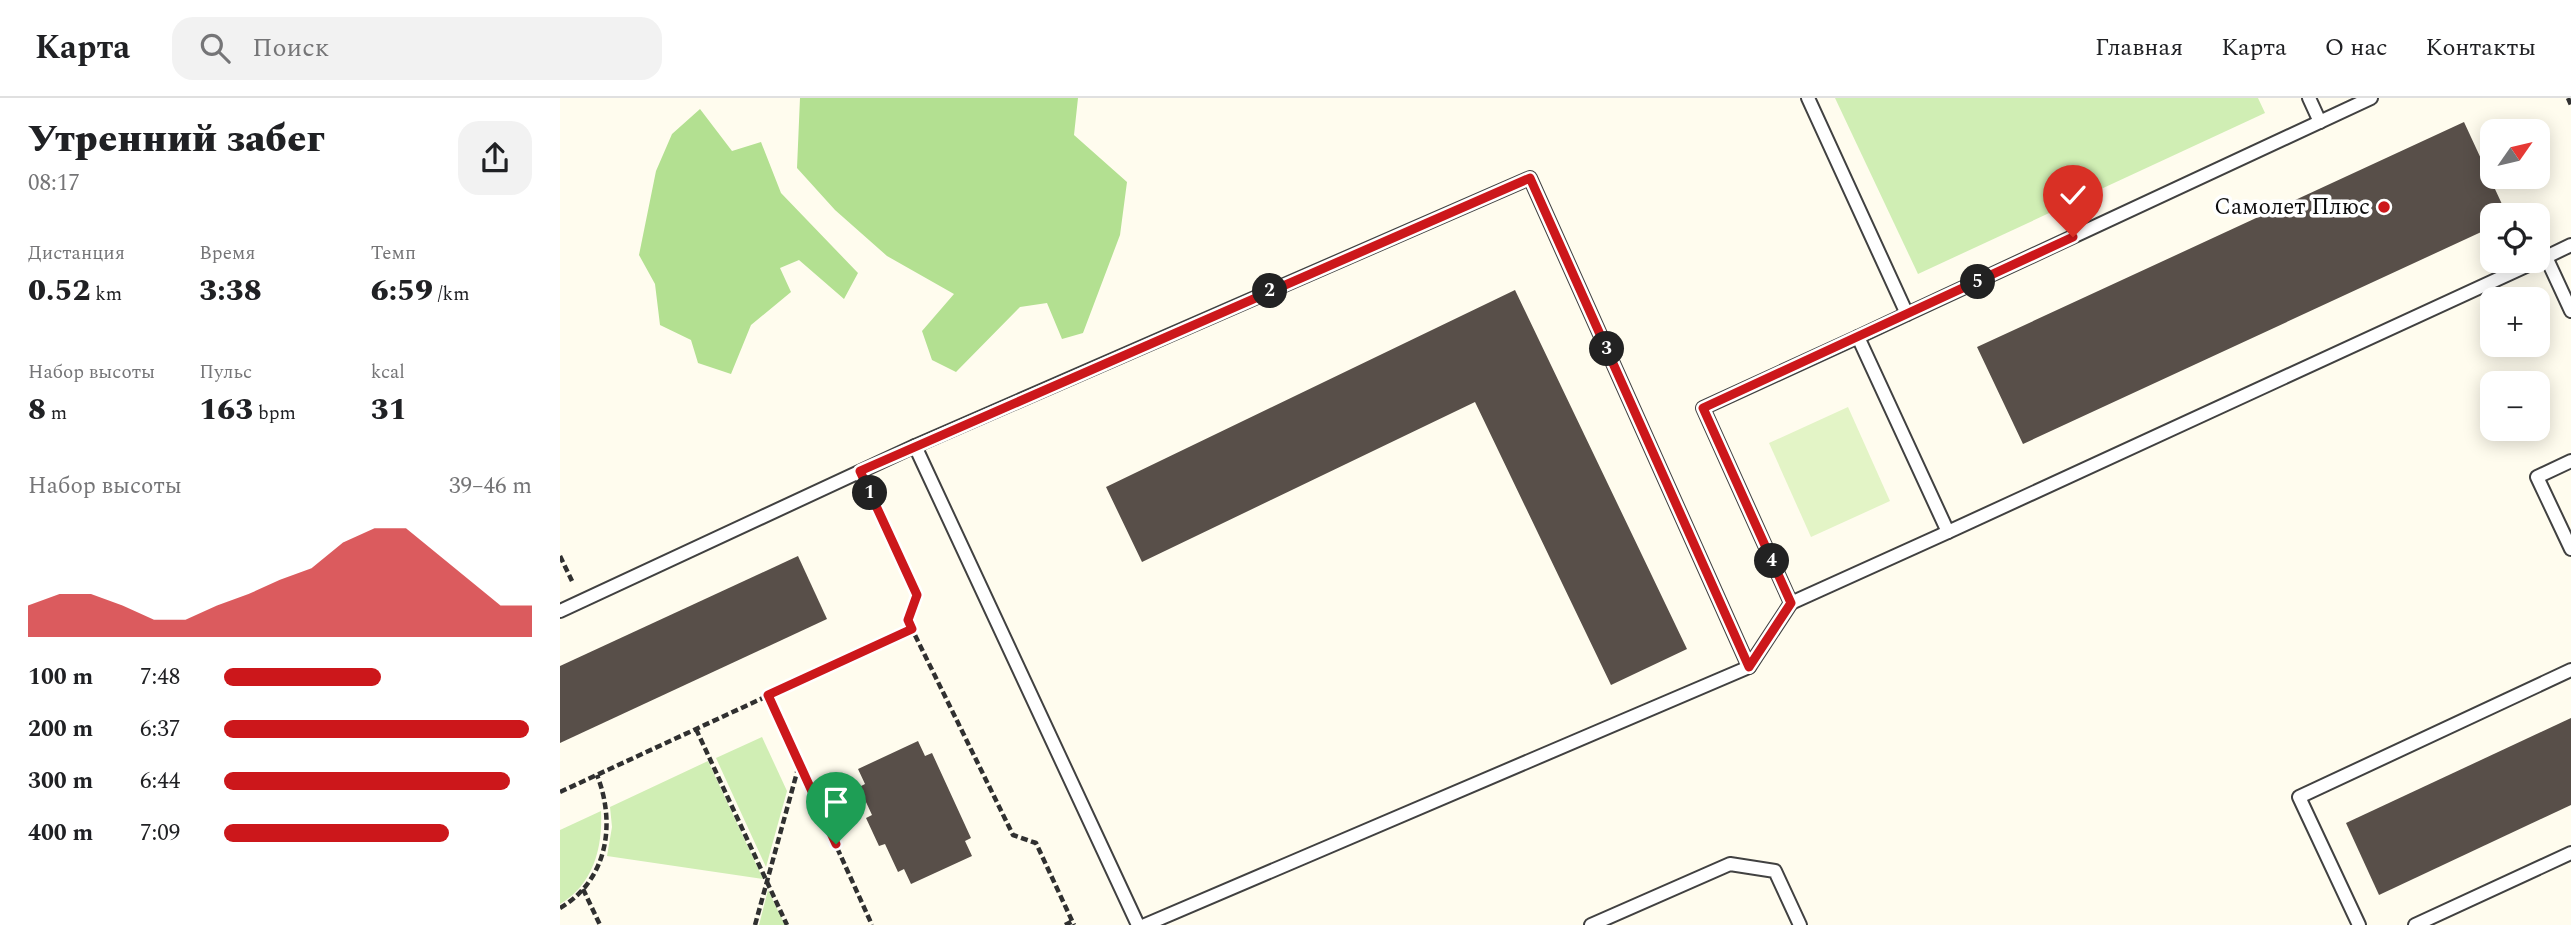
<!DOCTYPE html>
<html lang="ru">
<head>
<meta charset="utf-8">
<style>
	:root { --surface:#fff; --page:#f2f2f2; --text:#202124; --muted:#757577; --line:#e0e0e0; --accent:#cc171b }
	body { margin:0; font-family:Spectral,serif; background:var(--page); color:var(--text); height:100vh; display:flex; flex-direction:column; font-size:26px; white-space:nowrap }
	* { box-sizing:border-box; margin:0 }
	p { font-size:23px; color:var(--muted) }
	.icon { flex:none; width:38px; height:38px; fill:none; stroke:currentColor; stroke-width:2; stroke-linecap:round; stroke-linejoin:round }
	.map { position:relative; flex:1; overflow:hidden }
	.panel { display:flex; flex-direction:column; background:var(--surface); width:560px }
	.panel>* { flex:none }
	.needle { width:46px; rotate:56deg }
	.tools { position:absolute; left:1920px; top:21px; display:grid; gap:14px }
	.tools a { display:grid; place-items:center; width:70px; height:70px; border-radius:14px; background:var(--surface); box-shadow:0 4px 18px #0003; font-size:35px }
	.pin { position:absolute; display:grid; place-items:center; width:60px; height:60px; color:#fff; margin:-72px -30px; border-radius:50% 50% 50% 0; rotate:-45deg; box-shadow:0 0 7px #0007 }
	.pin .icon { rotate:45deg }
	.km { position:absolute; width:35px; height:35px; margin:-18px; border-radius:50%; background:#222; color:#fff; font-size:19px; line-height:35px; text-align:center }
	.round { display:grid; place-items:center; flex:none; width:74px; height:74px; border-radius:21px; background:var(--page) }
	.summary { display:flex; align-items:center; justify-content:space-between; height:119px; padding:0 28px }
	h1 { font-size:38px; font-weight:800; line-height:52px }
	.metrics { display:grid; grid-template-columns:repeat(3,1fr); gap:10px; height:119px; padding:7px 28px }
	.metrics div { display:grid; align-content:center }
	.metrics b { font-size:30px; font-weight:800 }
	.metrics small { font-size:19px; font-weight:400 }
	.metrics p { font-size:19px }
	.chart { height:196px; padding:14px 28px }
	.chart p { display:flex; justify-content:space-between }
	.chart svg { width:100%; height:126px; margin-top:7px; fill:var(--accent); opacity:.7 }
	ul { padding:0 28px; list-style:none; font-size:23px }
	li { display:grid; grid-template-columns:112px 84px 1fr; align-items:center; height:52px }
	li i { height:18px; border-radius:9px; background:var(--accent) }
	header { display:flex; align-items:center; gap:42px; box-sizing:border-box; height:98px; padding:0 35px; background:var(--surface); border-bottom:2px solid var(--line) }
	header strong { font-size:33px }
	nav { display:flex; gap:38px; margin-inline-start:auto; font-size:24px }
	.search { width:490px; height:63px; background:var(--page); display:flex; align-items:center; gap:18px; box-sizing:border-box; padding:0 24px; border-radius:21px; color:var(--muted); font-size:26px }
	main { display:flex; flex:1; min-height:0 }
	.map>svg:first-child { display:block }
</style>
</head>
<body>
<header>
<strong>Карта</strong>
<div class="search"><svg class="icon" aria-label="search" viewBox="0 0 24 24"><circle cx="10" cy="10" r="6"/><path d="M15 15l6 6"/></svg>Поиск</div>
<nav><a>Главная</a><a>Карта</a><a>О нас</a><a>Контакты</a></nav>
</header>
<main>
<section class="panel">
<div class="summary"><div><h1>Утренний забег</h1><p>08:17</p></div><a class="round"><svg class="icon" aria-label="share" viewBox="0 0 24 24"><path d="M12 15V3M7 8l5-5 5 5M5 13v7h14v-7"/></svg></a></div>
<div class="metrics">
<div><p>Дистанция</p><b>0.52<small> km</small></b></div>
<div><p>Время</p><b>3:38</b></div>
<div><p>Темп</p><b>6:59<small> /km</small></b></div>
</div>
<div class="metrics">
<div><p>Набор высоты</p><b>8<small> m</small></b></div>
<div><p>Пульс</p><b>163<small> bpm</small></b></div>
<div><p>kcal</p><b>31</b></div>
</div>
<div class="chart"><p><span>Набор высоты</span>39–46 m</p>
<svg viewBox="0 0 160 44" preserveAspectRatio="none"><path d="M0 44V33L10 29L20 29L30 33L40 38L50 38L60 33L70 29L80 24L90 20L100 11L110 6L120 6L130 15L140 24L150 33L160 33V44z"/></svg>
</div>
<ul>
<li><b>100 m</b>7:48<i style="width:51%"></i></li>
<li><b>200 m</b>6:37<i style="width:99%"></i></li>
<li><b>300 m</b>6:44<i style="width:93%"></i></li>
<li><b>400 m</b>7:09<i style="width:73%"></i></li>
</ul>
</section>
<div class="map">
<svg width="2011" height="827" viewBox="0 0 2011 827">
	<rect width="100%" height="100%" fill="#fffcee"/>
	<g fill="#d0eeb4">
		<path d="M1275,0H1698L1705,15L1358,176Z"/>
		<path d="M202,639L227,693L206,769L156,660Z"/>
		<path d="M148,663L203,781L47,758L52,729L50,709Z"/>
		<path d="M41,713C43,749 33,787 0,806V732Z"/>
		<path d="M208,792L225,827H199Z"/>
	</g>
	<g fill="#b3e091">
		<path d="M240,0H518L514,37L567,84L560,137L523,235L502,241L487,205L460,209L396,274L372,262L362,233L394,196L327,158L275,112L237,70Z"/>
		<path d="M140,11L172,53L201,44L221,95L298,175L284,201L239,162L220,170L231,194L191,227L171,276L138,265L131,242L100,227L95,186L79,157L96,73L112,36Z"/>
	</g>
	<path fill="#e3f4c6" d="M1288,309L1330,403L1251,439L1209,345Z"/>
	<g fill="#584f49">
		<path d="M1904,24L1947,117H1932V129L1463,346L1417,249Z"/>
		<path d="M955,192L1127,551L1051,587L915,304L582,464L546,389Z"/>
		<path d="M238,458L267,521L0,645V568Z"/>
		<path d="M2011,620V707L1819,797L1786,725Z"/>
		<path d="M358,643L365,658L372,655L411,740L405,743L412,758L351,786L344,771L338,774L325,746L319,748L306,720L312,717L299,689L305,686L298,671Z"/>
	</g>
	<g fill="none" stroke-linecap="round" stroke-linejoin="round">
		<defs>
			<g id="service">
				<path d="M1248,0L1347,216L1298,239L1388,434L1977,163"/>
				<path d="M1749,0L1760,24"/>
				<path d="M1986,159L2011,213"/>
				<path d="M1980,162L2011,147"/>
				<path d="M1347,216L1811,0"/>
				<path d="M1298,239L1143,310L1231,505L1388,434"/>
				<path d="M355,348L970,80L1189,569"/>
				<path d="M2011,363L1977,379L2011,451"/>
				<path d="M0,513L355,348L578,827"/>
				<path d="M585,827L1189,569L1231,505"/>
				<path d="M1031,827L1170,766L1215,773L1240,827"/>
				<path d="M1799,827L1739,699L2011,572"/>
				<path d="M1855,827L2011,755"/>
			</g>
		</defs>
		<use href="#service" stroke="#414141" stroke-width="16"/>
		<g stroke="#303030" stroke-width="4.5" stroke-dasharray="7 3.5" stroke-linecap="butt">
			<path d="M2008,0L2011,7"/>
			<path d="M310,393L357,497L348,522L352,531L453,737L476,745L514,827"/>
			<path d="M0,458L12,483"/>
			<path d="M208,597L312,827"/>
			<path d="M136,631L227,827"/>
			<path d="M0,694L352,531"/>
			<path d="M23,791L40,827"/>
			<path d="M0,810C48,782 56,725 37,677"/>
			<path d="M195,827L239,667"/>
			<path d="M505,827L513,823"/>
		</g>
		<use href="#service" stroke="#fff" stroke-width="12"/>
	</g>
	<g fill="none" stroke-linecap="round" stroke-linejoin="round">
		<defs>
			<path id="route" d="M276,746L208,597L352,531L348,522L357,497L300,373L970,80L1189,569L1231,505L1143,310L1513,139"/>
		</defs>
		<use href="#route" stroke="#fff" stroke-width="14"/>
		<use href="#route" stroke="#cc171b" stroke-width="9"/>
	</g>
	<circle fill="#cc171b" stroke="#fff" stroke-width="2.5" cx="1824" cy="109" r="7"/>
	<g text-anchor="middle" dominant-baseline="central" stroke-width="7" stroke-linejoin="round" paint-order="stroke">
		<g font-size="23" fill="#0e0e0e" stroke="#fff" text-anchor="end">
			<text x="1810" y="109">Самолет Плюс</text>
		</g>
	</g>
</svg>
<div class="tools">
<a><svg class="needle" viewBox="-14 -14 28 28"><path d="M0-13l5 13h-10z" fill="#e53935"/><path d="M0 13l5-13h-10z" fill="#757577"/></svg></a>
<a><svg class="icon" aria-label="locate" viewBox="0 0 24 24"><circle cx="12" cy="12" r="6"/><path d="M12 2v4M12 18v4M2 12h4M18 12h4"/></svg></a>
<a>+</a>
<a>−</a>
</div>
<div class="pin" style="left:276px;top:746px;background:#1e9e55"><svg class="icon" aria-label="arrive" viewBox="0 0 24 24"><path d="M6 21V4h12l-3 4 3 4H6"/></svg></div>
<div class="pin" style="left:1513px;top:139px;background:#d93025"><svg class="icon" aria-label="check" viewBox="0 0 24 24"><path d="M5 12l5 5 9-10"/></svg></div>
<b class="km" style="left:310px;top:395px">1</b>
<b class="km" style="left:710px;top:193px">2</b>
<b class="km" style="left:1047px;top:251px">3</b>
<b class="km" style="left:1212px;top:463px">4</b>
<b class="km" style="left:1418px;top:184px">5</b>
</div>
</main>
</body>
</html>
